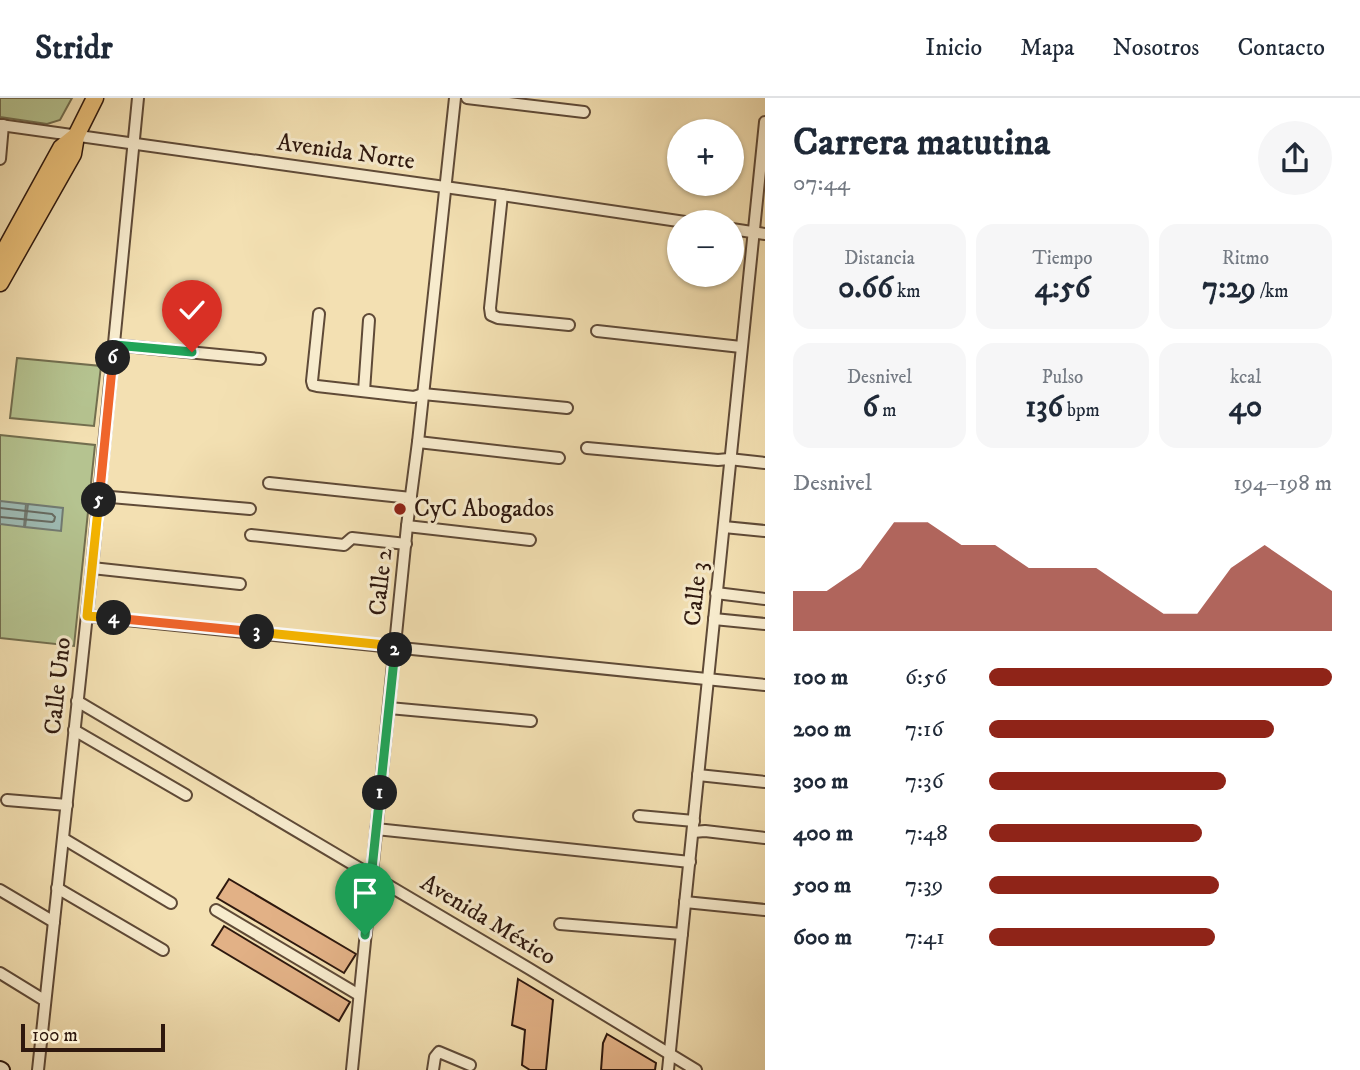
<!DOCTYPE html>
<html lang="es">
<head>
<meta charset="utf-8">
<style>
	:root { --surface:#fff; --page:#f6f6f7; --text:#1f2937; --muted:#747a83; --line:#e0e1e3; --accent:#8f2418 }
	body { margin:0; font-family:"IM FELL DW Pica",serif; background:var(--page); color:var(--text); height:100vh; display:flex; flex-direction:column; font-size:26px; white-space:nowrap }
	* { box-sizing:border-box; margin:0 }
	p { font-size:23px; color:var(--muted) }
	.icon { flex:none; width:38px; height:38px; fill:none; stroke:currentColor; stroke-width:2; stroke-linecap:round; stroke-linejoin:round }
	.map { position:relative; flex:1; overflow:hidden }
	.panel { display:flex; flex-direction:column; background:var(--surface); width:595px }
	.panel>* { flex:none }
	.fabs { position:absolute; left:667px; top:21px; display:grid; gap:14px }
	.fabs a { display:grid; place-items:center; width:77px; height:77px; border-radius:50%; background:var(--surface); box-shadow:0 2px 5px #0004; font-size:35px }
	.scale { position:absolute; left:21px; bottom:18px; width:144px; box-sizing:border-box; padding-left:7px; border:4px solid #2e180e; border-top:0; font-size:19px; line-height:24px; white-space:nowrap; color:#2e180e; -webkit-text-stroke:5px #f7ebcd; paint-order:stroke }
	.pin { position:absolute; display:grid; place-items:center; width:60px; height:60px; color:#fff; margin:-72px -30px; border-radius:50% 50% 50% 0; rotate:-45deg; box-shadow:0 0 7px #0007 }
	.pin .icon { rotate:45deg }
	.km { position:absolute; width:35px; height:35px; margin:-18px; border-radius:50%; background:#222; color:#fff; font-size:19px; line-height:35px; text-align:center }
	.round { display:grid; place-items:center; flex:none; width:74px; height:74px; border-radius:37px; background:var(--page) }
	.overview { display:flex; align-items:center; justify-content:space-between; height:119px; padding:0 28px }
	h1 { font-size:38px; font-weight:700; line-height:52px }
	.stats { display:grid; grid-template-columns:repeat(3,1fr); gap:10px; height:119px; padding:7px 28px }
	.stats div { display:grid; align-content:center; border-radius:18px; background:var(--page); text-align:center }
	.stats b { font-size:30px; font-weight:700 }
	.stats small { font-size:19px; font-weight:400 }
	.stats p { font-size:19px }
	.chart { height:196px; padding:14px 28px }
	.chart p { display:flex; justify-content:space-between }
	.chart svg { width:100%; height:126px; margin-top:7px; fill:var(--accent); opacity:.7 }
	ul { padding:0 28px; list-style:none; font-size:23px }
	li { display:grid; grid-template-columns:112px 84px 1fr; align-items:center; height:52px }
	li i { height:18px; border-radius:9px; background:var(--accent) }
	header { display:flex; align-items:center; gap:42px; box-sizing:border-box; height:98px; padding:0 35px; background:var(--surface); border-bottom:2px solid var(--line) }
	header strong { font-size:33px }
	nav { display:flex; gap:38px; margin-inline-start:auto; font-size:24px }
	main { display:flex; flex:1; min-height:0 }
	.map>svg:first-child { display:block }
</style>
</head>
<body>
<header>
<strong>Stridr</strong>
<nav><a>Inicio</a><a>Mapa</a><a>Nosotros</a><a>Contacto</a></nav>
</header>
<main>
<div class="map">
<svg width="765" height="972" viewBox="0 0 765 972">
	<rect width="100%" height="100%" fill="#f3e0b2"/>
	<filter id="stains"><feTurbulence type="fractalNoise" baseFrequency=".00286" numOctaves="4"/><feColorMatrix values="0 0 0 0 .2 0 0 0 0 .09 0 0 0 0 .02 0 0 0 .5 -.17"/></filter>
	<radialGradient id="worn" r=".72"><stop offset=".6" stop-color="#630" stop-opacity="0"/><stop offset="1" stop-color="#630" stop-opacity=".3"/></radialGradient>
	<g fill="#b5c390" stroke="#726e4f" stroke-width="2">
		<path d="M0,0H72L60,22L47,26L0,19Z"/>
		<path d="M17,260L101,268L94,328L10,320Z"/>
		<path d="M0,337L95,347L74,548L0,540Z"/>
	</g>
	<g fill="#9ebbb4" stroke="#717a72" stroke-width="2">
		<path d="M0,403L26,406L24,429L0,426Z"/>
		<path d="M28,406L63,410L61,433L25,429Z"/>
	</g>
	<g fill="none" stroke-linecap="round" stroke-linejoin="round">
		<path stroke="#666a61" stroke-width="2" d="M0,410L52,416L55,419L54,423L52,424L0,419"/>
	</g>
	<g fill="#e2b186" stroke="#2e180e" stroke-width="2">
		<path d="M229,781L356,856L344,875L217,800Z"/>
		<path d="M224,828L350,904L339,923L212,847Z"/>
		<path d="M518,881L553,902L546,972H530L522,967L525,932L512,927Z"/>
		<path d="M607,936L656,965L655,972H601L603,945Z"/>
	</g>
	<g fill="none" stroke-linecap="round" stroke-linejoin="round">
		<defs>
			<g id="street">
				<path d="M467,0L584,14"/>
				<path d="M0,27L502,97L685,124"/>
				<path d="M0,61L3,27"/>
				<path d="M502,97L490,210L491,217L498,220L569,227"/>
				<path d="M732,131L765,136"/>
				<path d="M319,216L312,283L313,287L317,288L414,299L423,296L567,310"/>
				<path d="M597,233L741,249"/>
				<path d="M115,247L260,261"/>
				<path d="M364,293L369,222"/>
				<path d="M418,344L559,360"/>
				<path d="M587,350L718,362L729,361L765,365"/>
				<path d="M269,385L411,400"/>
				<path d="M99,398L250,411"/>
				<path d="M407,428L530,442"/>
				<path d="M724,429L765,433"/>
				<path d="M251,437L344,447L352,440L406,446"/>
				<path d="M92,470L240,486"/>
				<path d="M716,495L765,501"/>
				<path d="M87,518L765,587"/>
				<path d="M714,521L765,526"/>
				<path d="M77,603L528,870L696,972"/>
				<path d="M389,610L531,623"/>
				<path d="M74,632L186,697"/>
				<path d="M698,677L765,684"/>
				<path d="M7,702L67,707"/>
				<path d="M639,718L694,723"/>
				<path d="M376,731L690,764"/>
				<path d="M693,734L705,733L765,740"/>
				<path d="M64,741L171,805"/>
				<path d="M57,790L163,852"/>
				<path d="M0,792L54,824"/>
				<path d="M685,804L765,812"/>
				<path d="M216,812L359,897"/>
				<path d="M560,826L682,836"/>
				<path d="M0,875L44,902"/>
				<path d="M38,972L92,470L138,0"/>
				<path d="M352,972L407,428L418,344L455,0"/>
				<path d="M433,972L435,959L439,954L470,967"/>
				<path d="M668,972L765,24"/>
			</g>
			<path id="secondary" d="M0,971L2,972"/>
			<g id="primary">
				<path d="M0,161L61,50L76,38"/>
				<path d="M0,185L73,56L76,38L95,0"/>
			</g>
		</defs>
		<use href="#street" stroke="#5f4a37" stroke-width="14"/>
		<use href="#secondary" stroke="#2e180e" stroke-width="18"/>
		<use href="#primary" stroke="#2e180e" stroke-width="19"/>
		<use href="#street" stroke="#f7ebcd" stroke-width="10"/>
		<use href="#secondary" stroke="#f7ebcd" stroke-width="14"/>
		<use href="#primary" stroke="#eac079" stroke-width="16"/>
	</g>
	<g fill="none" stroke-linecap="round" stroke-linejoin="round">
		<defs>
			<path id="split-1" d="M365,837L380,695"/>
			<path id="split-2" d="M380,695L395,552"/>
			<path id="split-3" d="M257,534L395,548V552"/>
			<path id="split-4" d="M114,520L257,534"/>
			<path id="split-5" d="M99,402L87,518L114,520"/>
			<path id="split-6" d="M99,402L113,260"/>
			<path id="split-7" d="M113,260L115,247L192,254"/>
		</defs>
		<use href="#split-1" stroke="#fff" stroke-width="14"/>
		<use href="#split-2" stroke="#fff" stroke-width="14"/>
		<use href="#split-3" stroke="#fff" stroke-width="14"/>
		<use href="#split-4" stroke="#fff" stroke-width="14"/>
		<use href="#split-5" stroke="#fff" stroke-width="14"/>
		<use href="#split-6" stroke="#fff" stroke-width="14"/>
		<use href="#split-7" stroke="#fff" stroke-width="14"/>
		<use href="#split-1" stroke="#22a559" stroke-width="9"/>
		<use href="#split-2" stroke="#22a559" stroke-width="9"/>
		<use href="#split-3" stroke="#f5b400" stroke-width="9"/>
		<use href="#split-4" stroke="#f0652b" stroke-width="9"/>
		<use href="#split-5" stroke="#f5b400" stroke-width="9"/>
		<use href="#split-6" stroke="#f0652b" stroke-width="9"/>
		<use href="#split-7" stroke="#22a559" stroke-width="9"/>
	</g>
	<circle fill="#8f2418" stroke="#f7ebcd" stroke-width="2.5" cx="400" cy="411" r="7"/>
	<g text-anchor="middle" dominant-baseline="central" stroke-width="6" stroke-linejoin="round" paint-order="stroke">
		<g font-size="24" fill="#2e180e" stroke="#f7ebcd">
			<text transform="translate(346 54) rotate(8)">Avenida Norte</text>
			<text transform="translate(381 484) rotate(-84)">Calle 2</text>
			<text transform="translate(696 496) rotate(-84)">Calle 3</text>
			<text transform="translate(58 588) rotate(-84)">Calle Uno</text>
			<text transform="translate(488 822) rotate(31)">Avenida México</text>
		</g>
		<g font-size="24" fill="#2e180e" stroke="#f7ebcd" text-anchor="start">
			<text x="414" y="411">CyC Abogados</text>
		</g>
	</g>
	<rect width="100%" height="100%" filter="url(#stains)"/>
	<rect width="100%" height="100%" fill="url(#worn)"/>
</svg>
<div class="fabs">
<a>+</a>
<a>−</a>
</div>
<div class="scale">100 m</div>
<div class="pin" style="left:365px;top:837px;background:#1e9e55"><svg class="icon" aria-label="arrive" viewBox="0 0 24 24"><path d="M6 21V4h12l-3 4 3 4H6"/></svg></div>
<div class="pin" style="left:192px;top:254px;background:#d93025"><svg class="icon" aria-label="check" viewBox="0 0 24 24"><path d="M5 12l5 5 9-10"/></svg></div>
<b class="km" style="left:380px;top:695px">1</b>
<b class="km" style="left:395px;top:552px">2</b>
<b class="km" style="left:257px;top:534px">3</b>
<b class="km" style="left:114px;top:520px">4</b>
<b class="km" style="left:99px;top:402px">5</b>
<b class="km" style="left:113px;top:260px">6</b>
</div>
<section class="panel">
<div class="overview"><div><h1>Carrera matutina</h1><p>07:44</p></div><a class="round"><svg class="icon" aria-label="share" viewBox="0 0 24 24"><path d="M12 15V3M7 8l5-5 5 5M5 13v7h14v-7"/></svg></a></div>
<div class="stats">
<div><p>Distancia</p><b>0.66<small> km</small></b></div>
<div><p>Tiempo</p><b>4:56</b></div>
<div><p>Ritmo</p><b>7:29<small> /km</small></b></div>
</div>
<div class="stats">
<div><p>Desnivel</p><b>6<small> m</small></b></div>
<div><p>Pulso</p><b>136<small> bpm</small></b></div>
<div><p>kcal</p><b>40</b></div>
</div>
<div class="chart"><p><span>Desnivel</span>194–198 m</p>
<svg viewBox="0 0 160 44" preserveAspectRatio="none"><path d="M0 44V30L10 30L20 22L30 6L40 6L50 14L60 14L70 22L80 22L90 22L100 30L110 38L120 38L130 22L140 14L150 22L160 30V44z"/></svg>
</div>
<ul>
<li><b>100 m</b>6:56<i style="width:100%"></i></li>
<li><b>200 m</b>7:16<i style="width:83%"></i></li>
<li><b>300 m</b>7:36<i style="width:69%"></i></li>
<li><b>400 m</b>7:48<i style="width:62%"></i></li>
<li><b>500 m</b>7:39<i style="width:67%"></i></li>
<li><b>600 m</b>7:41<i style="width:66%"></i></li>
</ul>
</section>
</main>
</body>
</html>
